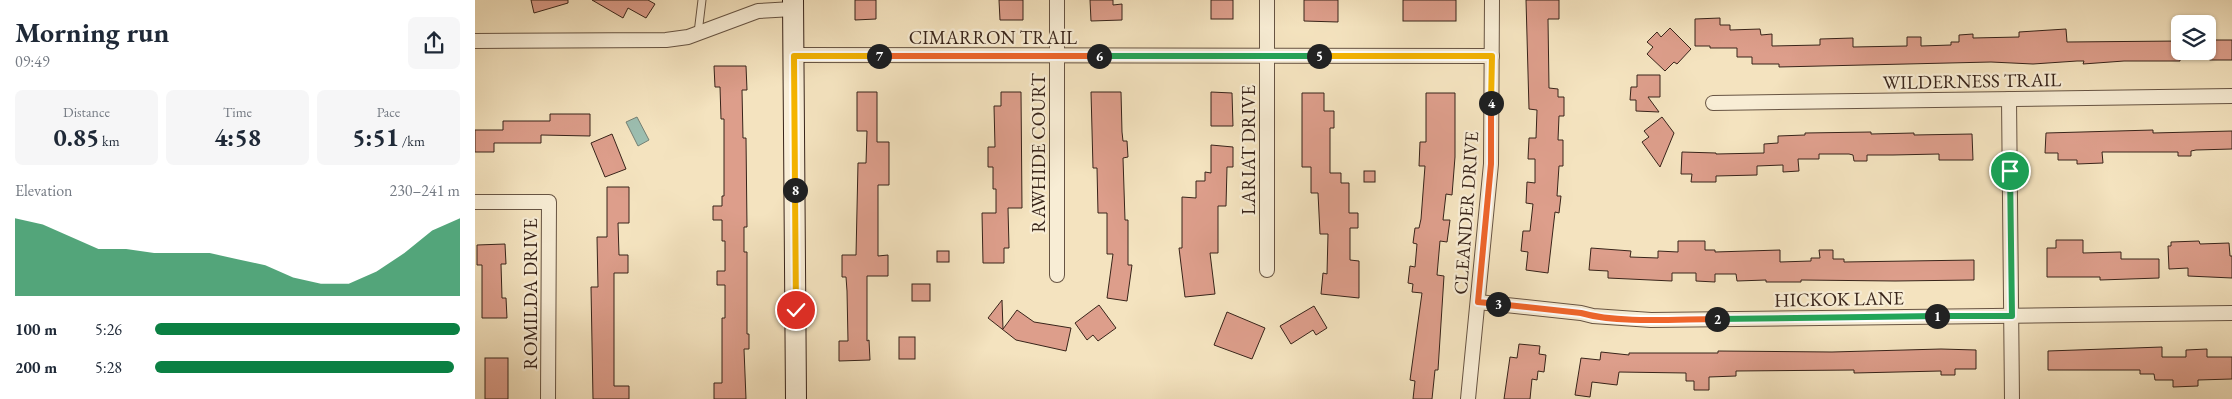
<!DOCTYPE html>
<html lang="en">
<head>
<meta charset="utf-8">
<style>
	:root { --surface:#fff; --page:#f6f6f7; --text:#1f2937; --muted:#747a83; --accent:#0b8043 }
	body { margin:0; font-family:"EB Garamond",serif; background:var(--page); color:var(--text); height:100vh; display:flex; flex-direction:column; font-size:19px; white-space:nowrap }
	* { box-sizing:border-box; margin:0 }
	p { font-size:16px; color:var(--muted) }
	.icon { flex:none; width:28px; height:28px; fill:none; stroke:currentColor; stroke-width:2; stroke-linecap:round; stroke-linejoin:round }
	.map { position:relative; flex:1; overflow:hidden }
	.sheet { display:flex; flex-direction:column; background:var(--surface); width:475px }
	.sheet>* { flex:none }
	.tools { position:absolute; left:1696px; top:15px; display:grid; gap:10px }
	.tools a { display:grid; place-items:center; width:45px; height:45px; border-radius:8px; background:var(--surface); box-shadow:0 1px 4px #0004; font-size:25px }
	.pin { position:absolute; display:grid; place-items:center; width:42px; height:42px; color:#fff; margin:-21px; border:2px solid #fff; border-radius:50%; box-shadow:0 1px 5px #0007 }
	.km { position:absolute; width:25px; height:25px; margin:-12px; border-radius:50%; background:#222; color:#fff; font-size:14px; line-height:25px; text-align:center }
	.round { display:grid; place-items:center; flex:none; width:52px; height:52px; border-radius:8px; background:var(--page) }
	.head { display:flex; align-items:center; justify-content:space-between; height:85px; padding:0 15px }
	h1 { font-size:28px; font-weight:700; line-height:38px }
	.metrics { display:grid; grid-template-columns:repeat(3,1fr); gap:8px; height:85px; padding:5px 15px }
	.metrics div { display:grid; align-content:center; border-radius:8px; background:var(--page); text-align:center }
	.metrics b { font-size:25px; font-weight:700 }
	.metrics small { font-size:14px; font-weight:400 }
	.metrics p { font-size:14px }
	.chart { height:140px; padding:10px 15px }
	.chart p { display:flex; justify-content:space-between }
	.chart svg { width:100%; height:90px; margin-top:5px; fill:var(--accent); opacity:.7 }
	ul { padding:0 15px; list-style:none; font-size:16px }
	li { display:grid; grid-template-columns:80px 60px 1fr; align-items:center; height:38px }
	li i { height:12px; border-radius:6px; background:var(--accent) }
	main { display:flex; flex:1; min-height:0 }
	.map>svg:first-child { display:block }
</style>
</head>
<body>
<main>
<section class="sheet">
<div class="head"><div><h1>Morning run</h1><p>09:49</p></div><a class="round"><svg class="icon" aria-label="share" viewBox="0 0 24 24"><path d="M12 15V3M7 8l5-5 5 5M5 13v7h14v-7"/></svg></a></div>
<div class="metrics">
<div><p>Distance</p><b>0.85<small> km</small></b></div>
<div><p>Time</p><b>4:58</b></div>
<div><p>Pace</p><b>5:51<small> /km</small></b></div>
</div>
<div class="chart"><p><span>Elevation</span>230–241 m</p>
<svg viewBox="0 0 160 44" preserveAspectRatio="none"><path d="M0 44V6L10 9L20 15L30 21L40 21L50 23L60 23L70 23L80 26L90 29L100 35L110 38L120 38L130 32L140 23L150 12L160 6V44z"/></svg>
</div>
<ul>
<li><b>100 m</b>5:26<i style="width:100%"></i></li>
<li><b>200 m</b>5:28<i style="width:98%"></i></li>
</ul>
</section>
<div class="map">
<svg width="1757" height="399" viewBox="0 0 1757 399">
	<rect width="100%" height="100%" fill="#f4e3bf"/>
	<filter id="stains"><feTurbulence type="fractalNoise" baseFrequency=".004" numOctaves="4"/><feColorMatrix values="0 0 0 0 .2 0 0 0 0 .09 0 0 0 0 .02 0 0 0 .5 -.17"/></filter>
	<radialGradient id="worn" r=".72"><stop offset=".6" stop-color="#630" stop-opacity="0"/><stop offset="1" stop-color="#630" stop-opacity=".3"/></radialGradient>
	<path fill="#9cbeb0" stroke="#748074" d="M162,117L174,140L163,146L151,122Z"/>
	<g fill="#dd9e8b" stroke="#38241a">
		<path d="M56,0H93V3L59,13Z"/>
		<path d="M117,0H173L180,4L171,18L153,8L148,18Z"/>
		<path d="M380,0H401V19L380,20Z"/>
		<path d="M524,0H548V20H525Z"/>
		<path d="M615,0H638V5L647,4V20L616,21Z"/>
		<rect x="736" y="0" width="22" height="19"/>
		<path d="M829,0H863V22L829,21Z"/>
		<rect x="928" y="0" width="53" height="21"/>
		<path d="M1051,0H1084V19H1073L1074,88L1083,89V97H1089V116H1084L1083,140H1088V166H1084L1082,196H1086L1084,213L1080,212L1073,273L1051,270L1053,252L1046,251L1048,231H1055L1058,204L1051,203L1052,182L1060,183V159H1053L1054,138H1061L1062,110L1054,109Z"/>
		<path d="M1245,18V25H1255V30L1285,29L1286,35L1297,34V46L1345,45V39L1378,38V47L1432,46V37H1446V46L1476,45V42H1484V35L1498,34V38L1544,37V32L1591,29L1592,42L1705,41V61H1649L1608,64L1609,61H1602L1558,64L1516,62L1304,67V64H1277V57H1262V48H1235V46H1220V19Z"/>
		<path d="M1195,28L1216,49L1202,64L1199,62L1190,71L1172,54L1178,47L1172,42L1182,32L1186,37Z"/>
		<rect x="1735" y="40" width="22" height="20"/>
		<path d="M239,66H271L272,90H267L268,138H271L272,227H269V252H272V334H274V349H269L271,399H239V383H247V318H250V285H242V271H250V241H247V220H238V206H247V196H249V119H246L245,87H240Z"/>
		<path d="M1162,75H1185V97H1173L1184,112L1161,111V100H1155L1156,87H1162Z"/>
		<path d="M382,92H402V142H414V185H403V256L413,255V276H392V341L394,340L395,360L364,361V341H373L372,291L371,277H367V255H381L383,163H391L392,131H382Z"/>
		<path d="M526,92H546L547,208H533L534,248H529V263H508L507,213H521V189H518V167H513V147H520L519,106H526Z"/>
		<path d="M616,92H646L647,132L648,141H652L653,157L648,158L650,220H653V265H657L652,301L632,298L638,254H632V213H623L622,168H618Z"/>
		<path d="M736,92L757,93L758,126H736Z"/>
		<path d="M827,93H849V111H859V128H855V173H866V183H874V213H883V228H875V260L884,261V298L846,294L848,273L852,274L853,234H845L843,193H836V167H827Z"/>
		<path d="M951,93H980V157L977,195L971,194L968,220H975L972,242L965,241L962,275L969,276L963,370H960L957,399H938L940,381L935,380L947,293L937,292L938,284L933,283L935,266L940,267L942,244L938,243L940,228H944L946,219L950,166H944L945,142H951Z"/>
		<path d="M75,114H115V136L66,135V143H19V152H0V130H28V121H75Z"/>
		<path d="M1187,117L1199,133L1185,167L1167,142L1174,137L1169,131Z"/>
		<path d="M1678,130V133L1757,131V149L1721,150L1716,151V156H1703V152H1627L1628,163L1602,164V160H1583V153H1570L1571,133Z"/>
		<path d="M1396,132V134L1439,133V135L1497,134L1498,160H1464V154L1418,155H1392V161H1379L1378,155L1374,154H1344V159H1323L1324,171L1308,172V165L1282,166V175L1241,176V182H1216L1217,174H1206L1207,152L1241,153V154L1289,153V144L1303,143V136L1330,135V133Z"/>
		<path d="M137,134L151,169L130,177L116,143Z"/>
		<path d="M736,145L758,147V167H752L751,206H743V253H735L740,294L710,297L704,248H707V197L721,198V181H730V172L736,173Z"/>
		<rect x="889" y="171" width="11" height="11"/>
		<path d="M132,187H154V223H143L144,255H153V273H139V386H154V399H118L116,287H123L122,237H132Z"/>
		<path d="M1581,240H1608V253L1646,252V259H1684V278L1625,280V277H1572V248H1581Z"/>
		<path d="M1203,241H1230V250H1240V252L1305,250V262L1336,261V258H1345L1344,250H1358V259H1369V262L1499,260V280L1420,281L1326,280V282H1291V280L1262,281L1261,274H1240V282L1221,281V273H1197V281L1133,278V271L1114,270L1116,248L1156,251L1155,257L1183,258V251L1203,252Z"/>
		<path d="M1724,241L1725,244L1754,243L1755,256H1757V278L1713,276V268L1694,269L1693,246H1696V242Z"/>
		<path d="M30,244L31,264H26L27,298H31L32,318H7V265H2V245Z"/>
		<rect x="462" y="251" width="12" height="11"/>
		<rect x="437" y="284" width="18" height="17"/>
		<path d="M527,300L528,329L542,310L559,322L596,328L591,351L541,340L513,318Z"/>
		<path d="M624,305L641,328L623,341L618,335L612,340L600,323Z"/>
		<path d="M839,306L852,328L841,335L838,330L816,344L805,326Z"/>
		<path d="M752,312L790,328L777,359L739,345Z"/>
		<rect x="424" y="337" width="16" height="22"/>
		<path d="M1044,344L1065,346L1064,354L1071,355L1069,372L1063,371L1062,380L1057,379L1055,399H1029L1035,357L1042,358Z"/>
		<path d="M1687,347V357H1711V350L1732,349V357H1757V379L1723,380V386L1698,387V380H1680L1679,374H1665V370H1573V351Z"/>
		<path d="M1466,349L1501,350V369H1480V375H1466V371L1379,373V370L1261,371V376L1234,377V390H1219V381H1211V373L1144,372L1142,385L1117,382L1115,397L1100,395L1106,358L1125,360L1126,352L1154,355V353H1243V351L1357,352Z"/>
		<rect x="10" y="358" width="23" height="41"/>
	</g>
	<g fill="none" stroke-linecap="round" stroke-linejoin="round">
		<defs>
			<path id="lane" d="M223,33L227,0"/>
			<g id="street">
				<path d="M582,0V275"/>
				<path d="M792,0V270"/>
				<path d="M0,41L191,40L213,37L283,11L318,9"/>
				<path d="M319,55L1017,56"/>
				<path d="M1534,99L1537,399"/>
				<path d="M1238,103L1757,96"/>
				<path d="M0,202H74L73,399"/>
				<path d="M1003,302L1106,313L1118,316L1176,320L1757,313"/>
				<path d="M993,399L1016,164L1017,0"/>
			</g>
			<path id="secondary" d="M318,0L321,399"/>
		</defs>
		<use href="#lane" stroke="#675443" stroke-width="9"/>
		<use href="#street" stroke="#675443" stroke-width="16"/>
		<use href="#secondary" stroke="#38241a" stroke-width="22"/>
		<use href="#lane" stroke="#f8edd5" stroke-width="7"/>
		<use href="#street" stroke="#f8edd5" stroke-width="14"/>
		<use href="#secondary" stroke="#f8edd5" stroke-width="20"/>
	</g>
	<g fill="none" stroke-linecap="round" stroke-linejoin="round">
		<defs>
			<path id="split-1" d="M1462,316H1537L1535,171"/>
			<path id="split-2" d="M1242,319L1462,316"/>
			<path id="split-3" d="M1023,304L1106,313C1144,324 1203,319 1242,319"/>
			<path id="split-4" d="M1016,103V164L1003,302L1023,304"/>
			<path id="split-5" d="M844,56H1017L1016,103"/>
			<path id="split-6" d="M624,56H844"/>
			<path id="split-7" d="M404,56H624"/>
			<path id="split-8" d="M320,190L319,56H404"/>
			<path id="split-9" d="M320,190L321,310"/>
		</defs>
		<use href="#split-1" stroke="#fff" stroke-width="10"/>
		<use href="#split-2" stroke="#fff" stroke-width="10"/>
		<use href="#split-3" stroke="#fff" stroke-width="10"/>
		<use href="#split-4" stroke="#fff" stroke-width="10"/>
		<use href="#split-5" stroke="#fff" stroke-width="10"/>
		<use href="#split-6" stroke="#fff" stroke-width="10"/>
		<use href="#split-7" stroke="#fff" stroke-width="10"/>
		<use href="#split-8" stroke="#fff" stroke-width="10"/>
		<use href="#split-9" stroke="#fff" stroke-width="10"/>
		<use href="#split-1" stroke="#22a559" stroke-width="6"/>
		<use href="#split-2" stroke="#22a559" stroke-width="6"/>
		<use href="#split-3" stroke="#f0652b" stroke-width="6"/>
		<use href="#split-4" stroke="#f0652b" stroke-width="6"/>
		<use href="#split-5" stroke="#f5b400" stroke-width="6"/>
		<use href="#split-6" stroke="#22a559" stroke-width="6"/>
		<use href="#split-7" stroke="#f0652b" stroke-width="6"/>
		<use href="#split-8" stroke="#f5b400" stroke-width="6"/>
		<use href="#split-9" stroke="#f5b400" stroke-width="6"/>
	</g>
	<g text-anchor="middle" dominant-baseline="central" stroke-width="4.5" stroke-linejoin="round" paint-order="stroke">
		<g font-size="19" fill="#38241a" stroke="#f8edd5">
			<text x="518" y="37">CIMARRON TRAIL</text>
			<text transform="translate(1497 81) rotate(-1)">WILDERNESS TRAIL</text>
			<text transform="translate(773 150) rotate(-90)">LARIAT DRIVE</text>
			<text transform="translate(563 153) rotate(-90)">RAWHIDE COURT</text>
			<text transform="translate(991 213) rotate(-86)">CLEANDER DRIVE</text>
			<text transform="translate(55 294) rotate(-90)">ROMILDA DRIVE</text>
			<text transform="translate(1364 299) rotate(-1)">HICKOK LANE</text>
		</g>
	</g>
	<rect width="100%" height="100%" filter="url(#stains)"/>
	<rect width="100%" height="100%" fill="url(#worn)"/>
</svg>
<div class="tools">
<a><svg class="icon" aria-label="layers" viewBox="0 0 24 24"><path d="M12 4l9 5-9 5-9-5zM3 14l9 5 9-5"/></svg></a>
</div>
<div class="pin" style="left:1535px;top:171px;background:#1e9e55"><svg class="icon" aria-label="arrive" viewBox="0 0 24 24"><path d="M6 21V4h12l-3 4 3 4H6"/></svg></div>
<div class="pin" style="left:321px;top:310px;background:#d93025"><svg class="icon" aria-label="check" viewBox="0 0 24 24"><path d="M5 12l5 5 9-10"/></svg></div>
<b class="km" style="left:1462px;top:316px">1</b>
<b class="km" style="left:1242px;top:319px">2</b>
<b class="km" style="left:1023px;top:304px">3</b>
<b class="km" style="left:1016px;top:103px">4</b>
<b class="km" style="left:844px;top:56px">5</b>
<b class="km" style="left:624px;top:56px">6</b>
<b class="km" style="left:404px;top:56px">7</b>
<b class="km" style="left:320px;top:190px">8</b>
</div>
</main>
</body>
</html>
